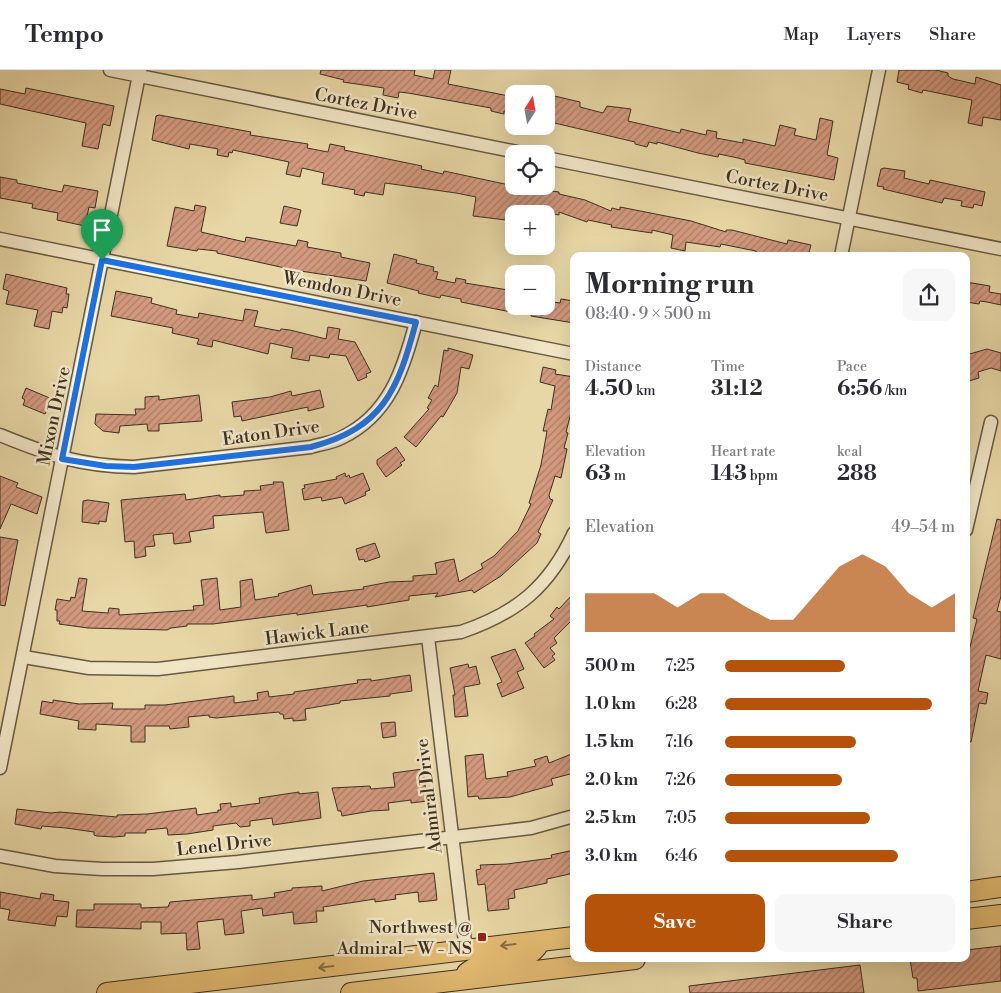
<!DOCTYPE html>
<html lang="en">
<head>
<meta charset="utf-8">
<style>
	:root { --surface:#fff; --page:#f7f7f7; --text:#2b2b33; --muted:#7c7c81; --line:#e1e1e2; --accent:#b45309 }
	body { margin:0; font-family:"Libre Bodoni",serif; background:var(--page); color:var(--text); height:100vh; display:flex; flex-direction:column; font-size:19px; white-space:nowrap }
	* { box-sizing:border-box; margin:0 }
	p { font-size:16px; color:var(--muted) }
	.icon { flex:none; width:28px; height:28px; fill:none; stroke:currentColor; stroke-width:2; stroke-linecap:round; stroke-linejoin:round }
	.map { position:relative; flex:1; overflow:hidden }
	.side { position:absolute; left:570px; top:182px; width:400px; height:710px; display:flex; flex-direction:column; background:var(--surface); border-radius:10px; box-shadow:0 5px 20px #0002 }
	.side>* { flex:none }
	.needle { width:32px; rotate:11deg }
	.fabs { position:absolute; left:505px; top:15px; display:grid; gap:10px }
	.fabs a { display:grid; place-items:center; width:50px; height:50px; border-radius:10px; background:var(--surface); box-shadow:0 5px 20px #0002; font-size:25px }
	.pin { position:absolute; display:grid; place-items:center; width:42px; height:42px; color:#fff; margin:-51px -21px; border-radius:50% 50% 50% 0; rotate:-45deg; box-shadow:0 0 5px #0007 }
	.pin .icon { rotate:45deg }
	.round { display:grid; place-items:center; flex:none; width:52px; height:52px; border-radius:10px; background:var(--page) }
	.headline { display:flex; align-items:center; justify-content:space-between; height:85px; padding:0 15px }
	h1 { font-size:28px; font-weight:700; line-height:38px }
	.figures { display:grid; grid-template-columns:repeat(3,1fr); gap:8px; height:85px; padding:5px 15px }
	.figures div { display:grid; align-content:center }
	.figures b { font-size:21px; font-weight:700 }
	.figures small { font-size:14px; font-weight:400 }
	.figures p { font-size:14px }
	.chart { height:140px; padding:10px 15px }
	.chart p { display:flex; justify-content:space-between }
	.chart svg { width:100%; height:90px; margin-top:5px; fill:var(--accent); opacity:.7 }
	.cta { display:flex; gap:10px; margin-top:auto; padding:10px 15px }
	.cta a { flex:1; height:58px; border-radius:10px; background:var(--accent); color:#fff; font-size:20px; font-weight:700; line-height:58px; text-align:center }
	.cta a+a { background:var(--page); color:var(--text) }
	ul { padding:0 15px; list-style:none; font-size:16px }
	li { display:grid; grid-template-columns:80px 60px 1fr; align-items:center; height:38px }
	li i { height:12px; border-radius:6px; background:var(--accent) }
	header { display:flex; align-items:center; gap:30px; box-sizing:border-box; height:70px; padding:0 25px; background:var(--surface); border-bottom:1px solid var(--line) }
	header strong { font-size:24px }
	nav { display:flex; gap:28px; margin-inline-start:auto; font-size:18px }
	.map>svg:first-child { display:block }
</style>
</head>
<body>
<header>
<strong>Tempo</strong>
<nav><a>Map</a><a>Layers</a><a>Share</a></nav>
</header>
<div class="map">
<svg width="1001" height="923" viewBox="0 0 1001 923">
	<defs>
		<pattern id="building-hatch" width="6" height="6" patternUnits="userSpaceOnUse" patternTransform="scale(1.25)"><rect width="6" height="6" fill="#d49a7f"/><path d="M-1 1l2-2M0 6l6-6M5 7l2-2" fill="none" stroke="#ad7e68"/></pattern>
	</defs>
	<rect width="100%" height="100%" fill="#e8d7a6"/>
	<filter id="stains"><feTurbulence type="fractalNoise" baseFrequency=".004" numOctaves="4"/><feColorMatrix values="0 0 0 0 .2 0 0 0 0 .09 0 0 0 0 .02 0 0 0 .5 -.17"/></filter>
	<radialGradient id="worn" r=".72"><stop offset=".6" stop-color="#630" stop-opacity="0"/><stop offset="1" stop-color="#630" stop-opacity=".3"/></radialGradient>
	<g fill="url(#building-hatch)" stroke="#3c3021">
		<path d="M321,0H415L414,5L433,9L435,0H451L448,14L514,27V43L504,41V44L491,41V38L408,23L399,22L398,28L383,25L384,18L343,12L344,10L320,4Z"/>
		<path d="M899,0H936L948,3V6L953,9L975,14L976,7L1001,15V50L983,47L982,56L968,53L972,30L923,20L922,23L908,19L909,15L897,12Z"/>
		<path d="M26,18L114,36L110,56L103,54L98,79L82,76L86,53L0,34V19L25,24Z"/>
		<path d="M546,24L580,32V37L603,43L607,36L631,39L628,51L680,63L681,59L706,65L707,60L717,62L716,68L743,73V69L775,76L780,55L796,59L794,65L816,70L820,48L833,51L827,85L838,88L834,110L745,93V90L738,88L719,84L718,87L698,83L657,72V74L649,72L647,77L635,74V72L546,51Z"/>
		<path d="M159,45L251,62L250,65L308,74L307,78L328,82L330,74L345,77L344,80L422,96L421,99L443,104L444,101L514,116L559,122V124L585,130L611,141L612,138L620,140V137L691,151L726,162V160H732L787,174L788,170L811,175L808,186H755L756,181L721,174L720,177L686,172L685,181L671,178L673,165L652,160V163L611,157L612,155L588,150L587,152L559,142V145L530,140V144H514V151L473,146L476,127L456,123L385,113L383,125L365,122L364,126L354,124L355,120L322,114L324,103L302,98L300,107L286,104L289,92L233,80L232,83L229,82L228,87L217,85L218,79L190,74L189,79L152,70L156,46Z"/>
		<path d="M884,98L905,101L904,108L929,114L930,110L985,122L982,136L974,134L973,138L961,136L962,131L944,128L942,133L883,119L884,117L877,116L881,99Z"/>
		<path d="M0,107L17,110V113L62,122L64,115L98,121L95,138L89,137L85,156L57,150L58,143L32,138L33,134L0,128Z"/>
		<path d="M195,135L206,137L201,162L245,172L246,167L296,176L298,170L308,172L307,177L341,183V187L370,193L366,211L294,200L217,183V181L198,179L197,181L167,176L175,137L194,141Z"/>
		<path d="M284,136L301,140L297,156L280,153Z"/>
		<path d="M394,184L417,190L416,193L434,197L433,201L438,202L436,209L455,213L456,208L466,210L465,213L514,221L511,242L461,232V229L441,225L440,228L418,223L419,221L387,213Z"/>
		<path d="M6,204L67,218L66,224H69L67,238L63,237L62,243L52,241L49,259L34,256L38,240L6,234L9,221L3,219Z"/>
		<path d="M966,212L990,216L989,222L1001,224V235L987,232L980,231L979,234L966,232Z"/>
		<path d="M116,221L152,228L151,233L177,240L176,244L198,248L199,243L243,251L245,239L258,241L254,256L280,261L281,259L290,260L326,269L328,257L340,259L338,269L355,272L371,302L366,304L367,307L358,311L346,286L330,284L329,288L310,285L309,291L291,288L293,278L270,273L268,284L213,270L212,277L197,274L199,269L172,263L173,258L111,246Z"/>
		<path d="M561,229L574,231V253L531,246L532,236H546V231L560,233Z"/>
		<path d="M448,278L473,285L469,299L461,297L457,323L443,347L441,346L416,377L404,367L429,339L427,338L432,330L428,328L435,315L438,317L444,280L448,281Z"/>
		<path d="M987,279L1001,283V301L991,298L978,302L979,308L966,312V285Z"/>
		<path d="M543,297L556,300L555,304L574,307V339H572L566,362L568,363L564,378L567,379L561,408L555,406L549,425L550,429L553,430L538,462L541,464L537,473L501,506L474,523L472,520L435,527L438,523L409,526V530L367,537V535L297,545V543L213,554H187V556L171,558L167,560L88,558L59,554L60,551H57V540H55L57,529L70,531L71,527L75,528L79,508L87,509L82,541L108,543L109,538L119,539V545L194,540L193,536L204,535L201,510L217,508L220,540L241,537L240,511L252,509L255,530L279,526L278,524L311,515L313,525L320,524L364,519L363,517L389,512L413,511V506L437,504L435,493L454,489L459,512L483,498L481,494L494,486L518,461L531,434L529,433L541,395L547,361H543L548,339L551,340L555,316L540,312Z"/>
		<path d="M26,318L52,329L45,344L23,335L25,330L22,328Z"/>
		<path d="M320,320L324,337L308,341V337L242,351L241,346L234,347L232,332L270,327L291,321L292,326Z"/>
		<path d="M199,325L202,351L159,354V361H148L147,354L120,356L119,363L103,361L95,354L96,344L136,345L135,339H145V327L159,326V330Z"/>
		<path d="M396,377L405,390L400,393L402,395L386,407L377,394V390Z"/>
		<path d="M345,403L346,407L349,405L350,408L363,403L370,420L365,422L366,425L345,434L342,427L322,431L321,427L304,430L302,419L305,418L304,415L337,409L336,407Z"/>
		<path d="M0,406L18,413L16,417L42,427L37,444L11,434L0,459Z"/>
		<path d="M273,412H283L289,460L266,463L263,442L213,446L214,458L189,462L191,472L174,474L173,463L153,465L155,476L145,477L146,486L135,488L134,471L125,472L121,430L185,424L186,430L220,425V427L244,425V421L261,420L260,416L274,414Z"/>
		<path d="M88,430L109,433L106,452L99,451V454L82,452L83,431Z"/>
		<path d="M997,449L1001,450V526L997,541L1001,542V589L986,585L978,621L988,623L986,634L979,633L971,672L966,671V593L977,549L973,548Z"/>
		<path d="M0,467L18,470L5,536L0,535Z"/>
		<path d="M375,473L380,487L365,492L364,489L359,490L356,479Z"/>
		<path d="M574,523V548L554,568L557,573L550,578L555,584L552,586L555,590L544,598L525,573L535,566L534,564L554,549L550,546L557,537L559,539Z"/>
		<path d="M515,579L524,599L517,602L524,618L502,627L497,614L502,612L491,587Z"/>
		<path d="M468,594L469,598L476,596L480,614L464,617L468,646L455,647L453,625H455L450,598Z"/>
		<path d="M410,605L412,621L390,624V626L340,631V633L305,639L306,650L293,651V648L284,649L283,644H280L279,642L216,648L209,647V645L188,647L189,657L170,659L169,656H145V672H131V656L96,654V660L78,659L79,651L40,644L42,631L53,633V630L79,634L113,633L112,639H145V635H165L234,626V633L258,630L257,623L268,621L269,627L294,624V622L358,613L357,610L371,609V611Z"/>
		<path d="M395,652L396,666L383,668L381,653Z"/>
		<path d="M574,683V703L551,709L553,715L510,727L479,729L478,726L468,727L465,686L483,684L486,709L508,706L507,702L536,696L534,690L547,686L549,693Z"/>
		<path d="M423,699L427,731L411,733V730L388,733L389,740L371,741L342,746L341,741H338L332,718L370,716L371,719L395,717L393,703Z"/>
		<path d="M299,722V724L318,722L321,748L273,755L272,748L250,751V756L240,757L236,753L213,756V760L187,764L168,765L167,758L146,760V763H125V766L114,767L97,766L94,765V762L66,758L42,756L41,759L15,754L17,739L51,743L60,742L117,747V745L147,744L196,738L197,745L218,742V740H221L220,734L231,733V737L260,733L259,728Z"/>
		<path d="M574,780V803L547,809V813L514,820L515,828L508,829L509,839L488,841L485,814L478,815L476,800L481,799L480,795L507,794L552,788L551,785Z"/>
		<path d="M434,803L437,830L419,832L418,822L395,825L396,829L375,832V829L323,837L324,841H316L317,852L294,854L293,842L263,846L262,838L241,841L244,863L225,865L223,849L197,852L200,879L187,880L186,863L161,864V852H141V859L76,857L77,840H94V834H141V838L168,837L170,832L252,825V830L275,827L274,823L292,820V818L322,816V821L363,811Z"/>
		<path d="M0,822L40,829L41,823L54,825L53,830L69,832L67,847L57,846L55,856L8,850L10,840L0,838Z"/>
		<path d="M1001,876V911L918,921L917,908H913L910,889H966V880Z"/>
		<path d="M860,895L864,923H690L689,916Z"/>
	</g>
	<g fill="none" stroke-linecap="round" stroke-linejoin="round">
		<defs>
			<g id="minor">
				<path d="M110,0L527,84"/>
				<path d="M546,88L1001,179"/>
				<path d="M0,169L574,284"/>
				<path d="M841,186L879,0"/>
				<path d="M0,365C49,385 80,396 134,397L311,377C320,374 332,373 341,368C389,345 403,301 416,252"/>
				<path d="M966,460L991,352"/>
				<path d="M428,567L466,880"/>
				<path d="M24,587L89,598L158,599L461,562C517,543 549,517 574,463"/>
				<path d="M0,698L140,0"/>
				<path d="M0,786L55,796L102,799H153L238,792L531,758L574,746"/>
			</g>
			<g id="primary">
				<path d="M966,822L1001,817"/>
				<path d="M966,849L1001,845"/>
				<path d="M467,903C487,886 527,898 539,873"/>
				<path d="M107,923L574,867"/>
				<path d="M351,923L635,889"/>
			</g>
		</defs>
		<use href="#minor" stroke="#675a42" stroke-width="15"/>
		<use href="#primary" stroke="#3c3021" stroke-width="22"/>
		<use href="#minor" stroke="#f0e5c5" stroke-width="12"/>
		<use href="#primary" stroke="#e4bc73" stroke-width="20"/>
	</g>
	<defs><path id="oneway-shaft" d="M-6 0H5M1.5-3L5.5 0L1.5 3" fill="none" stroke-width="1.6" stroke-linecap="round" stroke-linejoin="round" transform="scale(1.25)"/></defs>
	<g stroke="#886f46">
		<use href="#oneway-shaft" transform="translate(508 875) rotate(173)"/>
		<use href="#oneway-shaft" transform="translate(326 897) rotate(173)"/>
	</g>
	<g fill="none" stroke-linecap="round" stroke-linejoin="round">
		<defs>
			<path id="route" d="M102,190L416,252C398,320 383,358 311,377L134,397L106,396L62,389Z"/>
		</defs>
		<use href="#route" stroke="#fff" stroke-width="10"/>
		<use href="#route" stroke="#1a73e8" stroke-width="6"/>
	</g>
	<rect fill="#8f2418" stroke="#f0e5c5" stroke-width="2" x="477" y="862" width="10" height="10" rx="2.5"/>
	<g text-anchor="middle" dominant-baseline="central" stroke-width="5" stroke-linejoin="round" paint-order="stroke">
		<g font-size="18" fill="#3c3021" stroke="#f0e5c5">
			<text transform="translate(366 34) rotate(11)">Cortez Drive</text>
			<text transform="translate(777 116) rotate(11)">Cortez Drive</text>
			<text transform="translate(342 219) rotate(11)">Wemdon Drive</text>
			<text transform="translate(54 346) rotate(-78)">Mixon Drive</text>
			<text transform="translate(271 363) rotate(-8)">Eaton Drive</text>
			<text transform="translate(317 563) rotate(-7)">Hawick Lane</text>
			<text transform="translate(429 726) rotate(-97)">Admiral Drive</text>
			<text transform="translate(224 775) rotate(-6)">Lenel Drive</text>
		</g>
		<g font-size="18" fill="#3c3021" stroke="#f0e5c5" text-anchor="end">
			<text x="472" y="857">Northwest @<tspan x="472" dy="21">Admiral - W - NS</tspan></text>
		</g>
	</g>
	<rect width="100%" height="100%" filter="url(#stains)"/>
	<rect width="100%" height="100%" fill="url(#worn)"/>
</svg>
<div class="fabs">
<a><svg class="needle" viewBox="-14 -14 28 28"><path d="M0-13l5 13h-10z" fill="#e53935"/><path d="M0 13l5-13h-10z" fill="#7c7c81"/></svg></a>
<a><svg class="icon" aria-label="locate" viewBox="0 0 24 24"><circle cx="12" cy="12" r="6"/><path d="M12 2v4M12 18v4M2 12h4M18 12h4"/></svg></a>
<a>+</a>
<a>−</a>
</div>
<div class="pin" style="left:102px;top:190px;background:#1e9e55"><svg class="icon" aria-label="arrive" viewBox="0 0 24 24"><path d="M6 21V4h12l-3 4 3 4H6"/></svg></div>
<section class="side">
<div class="headline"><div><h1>Morning run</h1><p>08:40 · 9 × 500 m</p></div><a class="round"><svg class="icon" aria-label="share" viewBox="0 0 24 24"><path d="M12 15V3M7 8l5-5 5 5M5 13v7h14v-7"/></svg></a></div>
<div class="figures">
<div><p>Distance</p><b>4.50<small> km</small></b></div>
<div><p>Time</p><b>31:12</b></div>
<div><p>Pace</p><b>6:56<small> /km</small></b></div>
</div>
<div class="figures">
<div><p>Elevation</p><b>63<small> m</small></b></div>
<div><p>Heart rate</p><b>143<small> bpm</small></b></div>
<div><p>kcal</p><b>288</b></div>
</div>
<div class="chart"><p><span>Elevation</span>49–54 m</p>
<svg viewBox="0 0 160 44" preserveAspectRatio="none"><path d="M0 44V25L10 25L20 25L30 25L40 32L50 25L60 25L70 32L80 38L90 38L100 25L110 12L120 6L130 12L140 25L150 32L160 25V44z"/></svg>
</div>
<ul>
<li><b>500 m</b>7:25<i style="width:52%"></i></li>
<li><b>1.0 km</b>6:28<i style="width:90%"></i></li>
<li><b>1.5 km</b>7:16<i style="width:57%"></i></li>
<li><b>2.0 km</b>7:26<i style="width:51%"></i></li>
<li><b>2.5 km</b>7:05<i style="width:63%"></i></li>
<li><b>3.0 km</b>6:46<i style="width:75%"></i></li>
</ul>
<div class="cta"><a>Save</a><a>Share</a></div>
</section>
</div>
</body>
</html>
